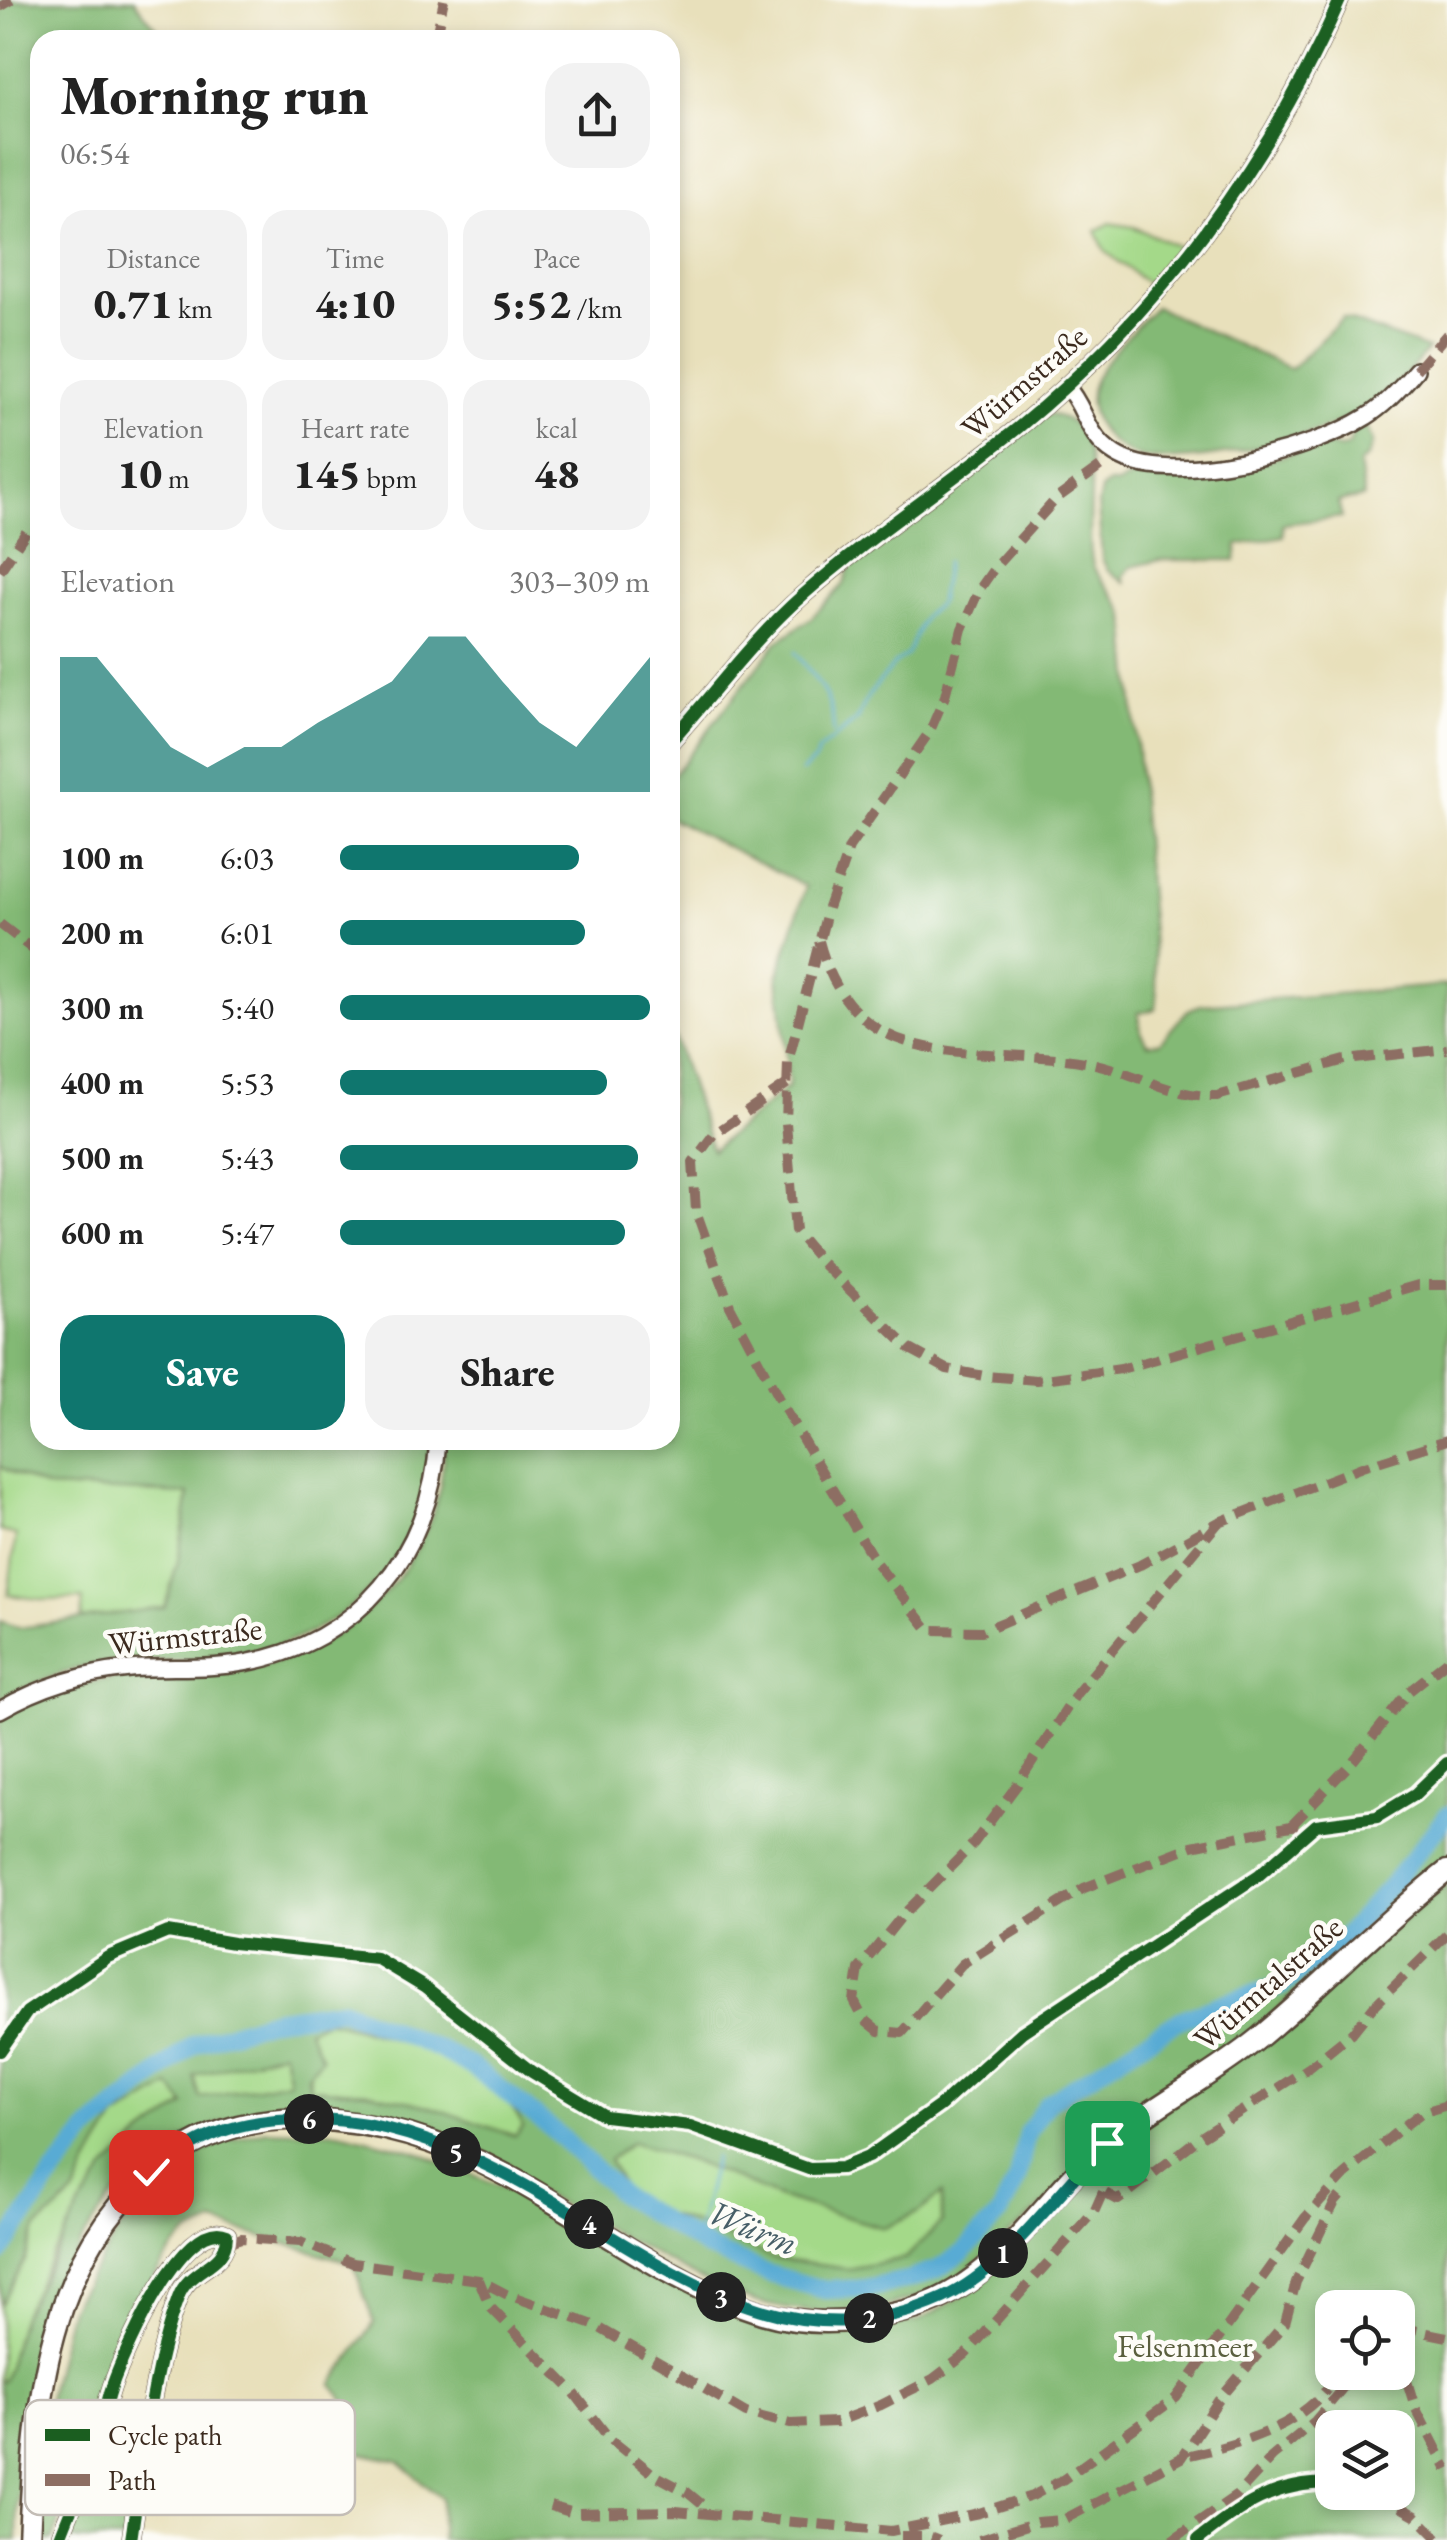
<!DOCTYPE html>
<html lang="en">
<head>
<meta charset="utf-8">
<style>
	:root { --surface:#fff; --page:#f2f2f2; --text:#222; --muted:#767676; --accent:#0f766e }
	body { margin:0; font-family:"EB Garamond",serif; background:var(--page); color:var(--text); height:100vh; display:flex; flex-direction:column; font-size:38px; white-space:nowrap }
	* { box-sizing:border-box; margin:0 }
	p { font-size:32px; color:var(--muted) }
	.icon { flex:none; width:55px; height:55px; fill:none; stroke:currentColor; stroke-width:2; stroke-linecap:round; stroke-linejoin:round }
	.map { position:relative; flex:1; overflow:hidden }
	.drawer { position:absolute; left:30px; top:30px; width:650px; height:1420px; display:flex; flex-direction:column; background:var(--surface); border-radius:30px; box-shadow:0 5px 15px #0003 }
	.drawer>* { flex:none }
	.buttons { position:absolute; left:1315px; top:2290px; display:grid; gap:20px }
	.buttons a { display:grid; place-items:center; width:100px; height:100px; border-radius:20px; background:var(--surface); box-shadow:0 5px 15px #0003; font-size:50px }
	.pin { position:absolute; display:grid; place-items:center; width:85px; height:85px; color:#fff; margin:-42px; border-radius:20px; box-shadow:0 5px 15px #0006 }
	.km { position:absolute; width:50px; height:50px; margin:-25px; border-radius:50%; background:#222; color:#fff; font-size:28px; line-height:50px; text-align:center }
	.round { display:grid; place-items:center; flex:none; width:105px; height:105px; border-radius:30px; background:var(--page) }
	.headline { display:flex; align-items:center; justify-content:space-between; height:170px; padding:0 30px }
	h1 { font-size:55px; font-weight:800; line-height:75px }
	.stats { display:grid; grid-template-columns:repeat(3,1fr); gap:15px; height:170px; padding:10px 30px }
	.stats div { display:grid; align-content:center; border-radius:25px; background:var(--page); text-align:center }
	.stats b { font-size:42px; font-weight:800 }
	.stats small { font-size:28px; font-weight:400 }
	.stats p { font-size:28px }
	.chart { height:280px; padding:20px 30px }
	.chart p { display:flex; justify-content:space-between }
	.chart svg { width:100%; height:180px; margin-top:10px; fill:var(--accent); opacity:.7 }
	.button { display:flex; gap:20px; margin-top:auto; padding:20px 30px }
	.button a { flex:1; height:115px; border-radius:30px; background:var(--accent); color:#fff; font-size:40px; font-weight:800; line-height:115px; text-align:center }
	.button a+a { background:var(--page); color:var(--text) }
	ul { padding:0 30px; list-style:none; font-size:32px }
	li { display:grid; grid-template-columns:160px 120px 1fr; align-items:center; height:75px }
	li i { height:25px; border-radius:12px; background:var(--accent) }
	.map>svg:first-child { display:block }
</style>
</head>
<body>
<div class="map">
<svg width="1447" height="2540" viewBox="0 0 1447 2540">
	<rect width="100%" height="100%" fill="#fdfcf7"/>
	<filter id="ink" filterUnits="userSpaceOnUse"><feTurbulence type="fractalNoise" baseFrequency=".01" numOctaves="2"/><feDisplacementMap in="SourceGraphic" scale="20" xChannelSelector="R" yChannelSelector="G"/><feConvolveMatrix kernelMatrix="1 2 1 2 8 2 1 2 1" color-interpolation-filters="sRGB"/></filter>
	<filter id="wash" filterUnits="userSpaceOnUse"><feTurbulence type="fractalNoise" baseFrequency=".0048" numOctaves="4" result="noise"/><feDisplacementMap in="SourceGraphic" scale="40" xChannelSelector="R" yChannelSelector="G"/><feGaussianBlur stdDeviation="2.25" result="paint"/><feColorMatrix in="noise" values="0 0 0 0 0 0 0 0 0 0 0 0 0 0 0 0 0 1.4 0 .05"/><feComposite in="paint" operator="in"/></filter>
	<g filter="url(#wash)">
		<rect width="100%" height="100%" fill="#e8e0bb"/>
		<g fill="#a4d989" stroke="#708254" stroke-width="2.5">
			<path d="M1110,223L1134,227L1181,248L1150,286L1105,251L1096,231Z"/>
			<path d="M0,1467L47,1488L189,1493L178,1561L165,1607L81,1620L83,1599L46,1600L8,1595L16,1535L0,1531Z"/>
			<path d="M326,2020C382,2032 501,2070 524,2127L516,2136L368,2092L310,2088L306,2029Z"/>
			<path d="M283,2051L289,2081L200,2099L194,2076Z"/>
			<path d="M170,2085L186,2104L142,2136L53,2253L21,2318L4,2382L0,2380V2306L25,2260L36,2229L75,2194L88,2164L116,2119Z"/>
			<path d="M632,2142L694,2162L781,2198L884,2228L917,2213L942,2193V2222L906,2258L848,2269L774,2259L706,2227L668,2215L623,2188L609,2160Z"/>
		</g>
		<g fill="#83b975" stroke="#5f724a" stroke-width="2.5" fill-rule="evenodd">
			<path d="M0,0H134L165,40H40V1440H431C429,1457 429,1477 425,1493C401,1586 322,1643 231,1657C186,1663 139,1657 94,1665C60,1671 30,1686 0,1699V1621L19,1628L165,1607L178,1561L189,1494L47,1488L0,1467Z"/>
			<path d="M1155,307L1291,369L1343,318L1428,349C1406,378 1381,401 1349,418C1308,440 1177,471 1134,455C1121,450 1106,439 1099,427C1092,415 1087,398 1093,384C1103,358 1136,328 1155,307Z"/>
			<path d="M1044,414C1115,416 1081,518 1093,565C1096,579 1119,595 1126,616L1157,995L1156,1009L1138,1013L1141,1033L1148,1044L1160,1042L1187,1011L1201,1005L1447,985V1860L1383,1910L1275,2012L1007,2236C983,2258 960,2280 929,2293C876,2315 804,2318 751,2300C710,2287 672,2264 635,2244C588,2219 542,2194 495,2169C470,2156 443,2137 415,2127C349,2104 274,2100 209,2127C51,2194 18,2387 17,2540H0V2380L4,2381L21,2318L81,2206L107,2168L142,2136L185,2105L170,2086L116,2119L88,2164L75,2194L36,2229L25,2260L0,2306V1718C52,1682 115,1676 176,1674C201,1673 228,1674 253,1668C344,1649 421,1578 440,1486C443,1471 443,1455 445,1440H670V1025L712,1150L789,1086L778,976L806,886L670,818V779L777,642L811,618L844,584L850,566ZM326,2020C381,2032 502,2070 523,2127L515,2136L428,2106L368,2092L310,2088L307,2075L322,2057L307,2029ZM283,2051L289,2081L200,2098L194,2076ZM632,2142L694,2162L781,2198L884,2228L917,2213L942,2194V2222L906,2258L848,2269L774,2259L706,2227L668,2215L623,2188L609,2160Z"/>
			<path d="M1366,426L1373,442L1368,456L1359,464L1364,497L1338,502L1342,517L1283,524V536L1238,545L1236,560H1160L1131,567L1123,577L1126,584L1107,569L1102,559L1098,504L1101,490L1108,484H1118L1137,475L1234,468L1327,445L1341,448L1349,446L1353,432Z"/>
			<path d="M1447,1883V2540H441V2498L398,2461L355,2452L358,2417L332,2385L374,2323L353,2263L214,2223C206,2227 194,2230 186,2236C134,2278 78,2471 53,2540H40L37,2518L49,2394L70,2307L137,2203L156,2181L185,2159L222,2142L267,2130L340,2132L415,2151L525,2196L769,2323L821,2336L918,2321L963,2296L1114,2148L1359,1957ZM1332,2308H1398V2372H1332ZM1332,2428H1398V2492H1332Z"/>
			<path d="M122,2415H155L131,2540H68Z"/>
		</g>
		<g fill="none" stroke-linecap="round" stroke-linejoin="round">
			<g stroke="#59abd4" stroke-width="2.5">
				<path d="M795,652C814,678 836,699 833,733"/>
				<path d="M802,772L815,760L818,751L858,719L868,696L895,663L907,655L924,616L939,603L946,562"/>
				<path d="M695,2241L715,2157"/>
			</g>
			<path stroke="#59abd4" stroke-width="18" d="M0,2254L52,2177L90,2129L194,2044L272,2019L341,2009L438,2049L474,2068L551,2128L625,2198L709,2249L769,2274L825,2290L870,2288L911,2279L938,2269L962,2253L1000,2214L1017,2179L1027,2133L1047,2103L1177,2021L1229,2001L1281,1987L1344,1937L1396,1879L1447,1815"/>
		</g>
	</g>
	<g filter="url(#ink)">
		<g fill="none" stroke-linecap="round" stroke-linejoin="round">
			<defs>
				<g id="minor">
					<path d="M1066,386C1087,409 1085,435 1115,454C1169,489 1314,450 1366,417C1386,405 1402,387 1416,370"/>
					<path d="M670,742C714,693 753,639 803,595C871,535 948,485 1019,427C1158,313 1268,165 1340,0"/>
					<path d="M0,1710C40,1687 84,1673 130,1669C168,1666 207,1670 244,1663C359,1643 431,1553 438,1440"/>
					<path d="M59,2540C69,2513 81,2487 91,2461C102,2434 104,2405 115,2378C127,2347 184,2215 227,2235C226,2269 190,2265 178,2298C152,2368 142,2466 131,2540"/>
				</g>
				<path id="major" d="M29,2540C35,2406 46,2251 163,2163C205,2131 254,2117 307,2119C378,2121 445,2142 508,2176C593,2222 670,2284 762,2313C809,2327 859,2323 905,2311C998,2288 1040,2198 1109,2142C1157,2103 1213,2076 1260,2037C1324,1984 1381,1923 1447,1871"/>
			</defs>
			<use href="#minor" stroke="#554536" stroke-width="20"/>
			<use href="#major" stroke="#554536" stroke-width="25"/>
			<use href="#minor" stroke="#fff" stroke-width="15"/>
			<use href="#major" stroke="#fff" stroke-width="20"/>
			<g stroke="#8d6e63" stroke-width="10" stroke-dasharray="20 10" stroke-linecap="butt">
				<path d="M0,7L12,0"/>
				<path d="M435,40L444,0"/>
				<path d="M1416,370L1447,334"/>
				<path d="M1100,467L1056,499L995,567L979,590L962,629L945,696L930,731L849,848L828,908L788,1062L786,1123L795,1231L821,1262L910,1349L947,1369L984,1376L1037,1380L1121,1369L1418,1285H1447"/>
				<path d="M0,571L26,532"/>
				<path d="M0,924L40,955"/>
				<path d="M819,941C856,1081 977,1043 1085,1062C1133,1070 1167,1097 1217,1096L1345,1060L1447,1049"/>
				<path d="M787,1084L713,1135L693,1162L696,1211L730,1306L781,1403L876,1563L929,1630L982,1631L1140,1565L1219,1522L1362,1467L1447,1440"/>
				<path d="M1219,1522L1077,1693L1017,1785L974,1843L902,1916L859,1969L854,2001L863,2018L879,2031L902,2033L962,1964L1084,1888L1192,1846L1291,1826L1317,1825"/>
				<path d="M1291,1826L1354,1760L1408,1692L1447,1661"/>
				<path d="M1105,2193L1118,2200L1124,2196L1198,2139L1310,2067L1352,2033L1373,2007L1447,1934"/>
				<path d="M227,2244L241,2238L300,2242L353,2263L479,2280L506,2294L596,2326L746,2413L790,2424L836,2422L881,2405L933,2379L966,2354L1095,2210L1133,2124"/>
				<path d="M479,2280L490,2307L572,2390L609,2438L653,2474L687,2492L704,2506L708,2513"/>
				<path d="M1398,2335L1413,2330L1447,2337"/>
				<path d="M1398,2352L1415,2407L1447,2469"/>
				<path d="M1190,2455C1241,2443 1292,2430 1327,2389"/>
				<path d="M1374,2492L1416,2516L1440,2540"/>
				<path d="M550,2506L574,2513L676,2511L891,2531L979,2513L1032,2496L1064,2479L1176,2398L1305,2218L1345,2175L1399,2130L1421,2113L1447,2105"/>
				<path d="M901,2536H929L939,2540"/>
				<path d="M979,2540L1037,2522L1063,2520L1181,2458L1218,2401L1285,2323L1296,2282L1335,2202L1346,2189"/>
				<path d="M1172,2540L1237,2495L1272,2457L1315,2421L1356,2372"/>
			</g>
			<defs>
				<g id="cycleway">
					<path d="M670,742C714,693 753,639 803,595C871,535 948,485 1019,427C1158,313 1268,165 1340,0"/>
					<path d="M0,2051L27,2012L108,1957L168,1932L233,1943L376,1958L424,1987L532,2072L605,2116L690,2126L809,2169L841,2168L868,2157L941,2105L1022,2032L1259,1875L1316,1825L1377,1817L1415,1794L1447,1763"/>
					<path d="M59,2540C69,2513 81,2487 91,2461C102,2434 104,2405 115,2378C127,2347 184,2215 227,2235C226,2269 190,2265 178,2298C152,2368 142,2466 131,2540"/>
					<path d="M1198,2540C1243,2505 1273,2483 1332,2483"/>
				</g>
			</defs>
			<use href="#cycleway" stroke="#fdfcf7" stroke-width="19"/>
			<use href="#cycleway" stroke="#1b5e20" stroke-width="12"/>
		</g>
	</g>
	<g fill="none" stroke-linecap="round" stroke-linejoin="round" filter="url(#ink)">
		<defs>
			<path id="route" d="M151,2172C208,2129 249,2117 320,2119C385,2121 448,2145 506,2175C647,2248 773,2374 943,2298C1007,2269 1057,2191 1107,2143"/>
		</defs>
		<use href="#route" stroke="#fff" stroke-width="20"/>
		<use href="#route" stroke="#0f766e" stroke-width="12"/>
	</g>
	<g text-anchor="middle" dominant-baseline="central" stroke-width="9" stroke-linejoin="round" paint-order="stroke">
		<g font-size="32" fill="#3b2a1e" stroke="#fdfcf7">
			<text transform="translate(1024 382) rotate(-41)">Würmstraße</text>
			<text transform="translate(185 1636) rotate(-6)">Würmstraße</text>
			<text transform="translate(1268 1983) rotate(-41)">Würmtalstraße</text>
		</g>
		<g font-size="32" fill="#5a5f3e" stroke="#fdfcf7">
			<text x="1185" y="2346">Felsenmeer</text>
		</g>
		<g font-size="35" font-style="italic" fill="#475e67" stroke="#fdfcf7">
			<text transform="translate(753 2227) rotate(22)">Würm</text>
		</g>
	</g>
	<rect x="25" y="2400" width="330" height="115" rx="15" fill="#fdfcf7" stroke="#c3bdb6" stroke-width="2.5"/>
	<rect x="45" y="2429" width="45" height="12" fill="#1b5e20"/>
	<rect x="45" y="2474" width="45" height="12" fill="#8d6e63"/>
	<g font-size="28" fill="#3b2a1e">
		<text x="108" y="2445">Cycle path</text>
		<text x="108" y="2490">Path</text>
	</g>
</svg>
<div class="buttons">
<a><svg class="icon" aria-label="locate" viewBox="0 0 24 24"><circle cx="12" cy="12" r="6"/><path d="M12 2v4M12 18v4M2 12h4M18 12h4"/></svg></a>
<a><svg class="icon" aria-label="layers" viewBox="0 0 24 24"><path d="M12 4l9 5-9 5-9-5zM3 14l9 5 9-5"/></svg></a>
</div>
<div class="pin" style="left:1107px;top:2143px;background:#1e9e55"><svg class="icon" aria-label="arrive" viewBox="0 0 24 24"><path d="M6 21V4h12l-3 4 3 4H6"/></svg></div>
<div class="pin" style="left:151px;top:2172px;background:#d93025"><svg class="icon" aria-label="check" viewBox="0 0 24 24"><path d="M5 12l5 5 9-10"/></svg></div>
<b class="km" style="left:1003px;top:2253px">1</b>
<b class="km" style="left:869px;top:2318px">2</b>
<b class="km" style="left:721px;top:2297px">3</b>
<b class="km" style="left:589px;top:2224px">4</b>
<b class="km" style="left:456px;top:2152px">5</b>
<b class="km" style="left:309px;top:2119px">6</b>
<section class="drawer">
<div class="headline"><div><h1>Morning run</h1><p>06:54</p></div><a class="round"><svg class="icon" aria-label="share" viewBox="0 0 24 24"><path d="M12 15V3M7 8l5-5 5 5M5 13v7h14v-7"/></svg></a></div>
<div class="stats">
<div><p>Distance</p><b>0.71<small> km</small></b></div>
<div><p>Time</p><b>4:10</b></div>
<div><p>Pace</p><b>5:52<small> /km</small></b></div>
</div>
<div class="stats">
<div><p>Elevation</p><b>10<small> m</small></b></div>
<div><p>Heart rate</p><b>145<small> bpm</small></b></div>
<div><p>kcal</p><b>48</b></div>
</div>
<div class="chart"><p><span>Elevation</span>303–309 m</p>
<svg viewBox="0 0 160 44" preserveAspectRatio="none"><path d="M0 44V11L10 11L20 22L30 33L40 38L50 33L60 33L70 27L80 22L90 17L100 6L110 6L120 17L130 27L140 33L150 22L160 11V44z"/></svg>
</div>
<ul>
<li><b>100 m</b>6:03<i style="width:77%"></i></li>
<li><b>200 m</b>6:01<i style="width:79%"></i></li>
<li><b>300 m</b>5:40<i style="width:100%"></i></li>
<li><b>400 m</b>5:53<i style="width:86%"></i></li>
<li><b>500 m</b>5:43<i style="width:96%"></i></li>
<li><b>600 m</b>5:47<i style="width:92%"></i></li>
</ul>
<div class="button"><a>Save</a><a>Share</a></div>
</section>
</div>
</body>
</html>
